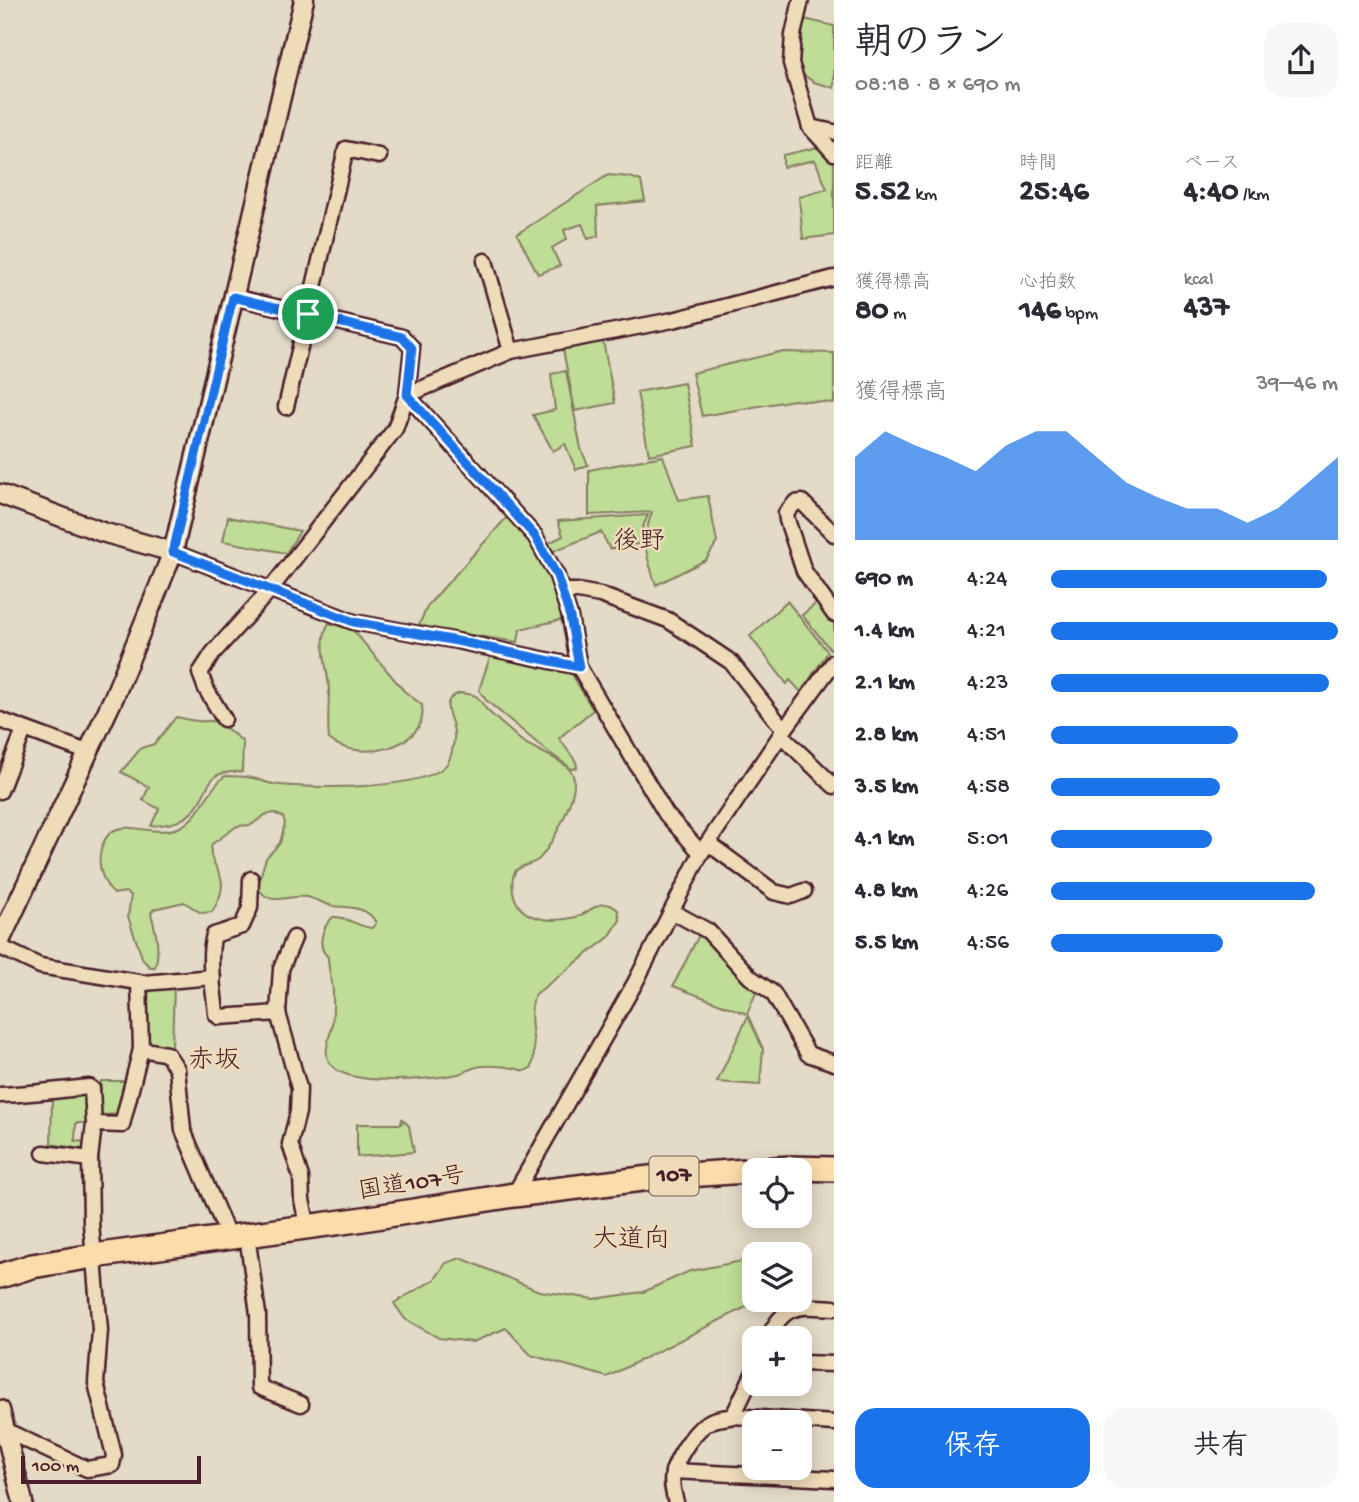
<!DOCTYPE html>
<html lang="ja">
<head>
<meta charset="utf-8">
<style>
	:root { --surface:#fff; --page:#f7f7f7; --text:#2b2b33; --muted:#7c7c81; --accent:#1a73e8 }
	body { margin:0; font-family:"Gochi Hand","Klee One",sans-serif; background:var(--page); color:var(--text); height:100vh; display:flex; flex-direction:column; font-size:26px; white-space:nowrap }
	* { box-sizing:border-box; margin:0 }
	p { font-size:23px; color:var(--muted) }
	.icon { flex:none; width:38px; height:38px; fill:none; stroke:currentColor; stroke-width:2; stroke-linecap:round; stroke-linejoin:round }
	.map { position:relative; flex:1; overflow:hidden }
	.panel { display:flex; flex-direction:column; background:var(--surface); width:525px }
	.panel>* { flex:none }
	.fabs { position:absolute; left:742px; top:1158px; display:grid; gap:14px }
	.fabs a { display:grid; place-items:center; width:70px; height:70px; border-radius:14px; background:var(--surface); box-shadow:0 4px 18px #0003; font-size:35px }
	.scale { position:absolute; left:21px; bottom:18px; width:180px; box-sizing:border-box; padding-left:7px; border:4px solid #4a1f2b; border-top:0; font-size:19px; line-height:24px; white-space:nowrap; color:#4a1f2b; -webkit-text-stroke:5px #eedcb9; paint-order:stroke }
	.pin { position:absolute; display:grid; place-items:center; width:60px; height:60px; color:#fff; margin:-30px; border:4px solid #fff; border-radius:50%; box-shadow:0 2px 7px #0007 }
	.round { display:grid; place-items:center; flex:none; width:74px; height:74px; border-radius:21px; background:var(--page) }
	.overview { display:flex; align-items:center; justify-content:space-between; height:119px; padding:0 21px }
	h1 { font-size:38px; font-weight:700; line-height:52px }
	.metrics { display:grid; grid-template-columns:repeat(3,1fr); gap:10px; height:119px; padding:7px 21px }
	.metrics div { display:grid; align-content:center }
	.metrics b { font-size:30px; font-weight:700 }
	.metrics small { font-size:19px; font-weight:400 }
	.metrics p { font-size:19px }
	.chart { height:196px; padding:14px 21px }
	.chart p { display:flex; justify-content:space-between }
	.chart svg { width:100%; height:126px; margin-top:7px; fill:var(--accent); opacity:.7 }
	.button { display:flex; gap:14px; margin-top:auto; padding:14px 21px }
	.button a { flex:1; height:80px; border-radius:21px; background:var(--accent); color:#fff; font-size:28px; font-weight:700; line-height:80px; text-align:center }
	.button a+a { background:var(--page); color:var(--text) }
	ul { padding:0 21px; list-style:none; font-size:23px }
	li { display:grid; grid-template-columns:112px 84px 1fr; align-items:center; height:52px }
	li i { height:18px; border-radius:9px; background:var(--accent) }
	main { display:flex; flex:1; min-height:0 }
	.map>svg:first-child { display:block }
</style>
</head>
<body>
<main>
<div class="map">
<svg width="834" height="1502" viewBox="0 0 834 1502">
	<rect width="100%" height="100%" fill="#e3dac7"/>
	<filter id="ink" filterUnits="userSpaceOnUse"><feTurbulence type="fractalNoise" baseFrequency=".0143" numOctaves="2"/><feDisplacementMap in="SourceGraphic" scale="14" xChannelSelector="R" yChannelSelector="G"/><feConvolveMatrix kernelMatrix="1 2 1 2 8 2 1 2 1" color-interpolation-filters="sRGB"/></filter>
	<g filter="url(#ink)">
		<g fill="#bfdd96" stroke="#847e60" stroke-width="2">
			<path d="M804,19L834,26V88L814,82L802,74L799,64Z"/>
			<path d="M819,147L834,163V235L803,239L799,197L827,189L815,160L783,167V155Z"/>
			<path d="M608,175L630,177L641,181L645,201L597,206L598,236L588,239L582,224L564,230L567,239L552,248L560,266L538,274L517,234Z"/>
			<path d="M602,336L615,403L575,411L562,344Z"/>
			<path d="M779,352L834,353V403L794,400L702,416L692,373Z"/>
			<path d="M566,371L581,449L588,465L576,470L565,444L553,451L533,415L555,410L551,374Z"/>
			<path d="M684,383L696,446L649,455L637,392Z"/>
			<path d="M663,456L679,500L708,496L717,542L706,560L656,585C646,555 641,542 652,512L589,515V470Z"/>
			<path d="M648,515L641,531L642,544L623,545L610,549L601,532L551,552L547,544L563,536L558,521Z"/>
			<path d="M508,516C537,546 554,578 565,619L520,629L518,642L418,627L428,605Z"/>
			<path d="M228,517L300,531L286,553L223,541Z"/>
			<path d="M787,601L828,652L801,692L790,680L787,684L750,636Z"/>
			<path d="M819,601L834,620V645L830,649L802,615Z"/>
			<path d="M329,623L354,631L404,691L422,705C430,749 356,763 329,739C327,722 329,706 329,689C328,667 317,642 329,623Z"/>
			<path d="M491,654L558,667L572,674L593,710L559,738L576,762L577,768L572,769L543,748L486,700L479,690Z"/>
			<path d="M460,693C465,694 472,694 476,696C480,699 483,705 486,709C496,719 507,728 518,738C532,750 563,758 572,773C582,790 551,848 538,860C531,865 519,865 515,872C510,881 513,896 517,903C527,922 557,922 576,917C592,912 601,895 618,910L620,920L609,937L536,994C524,1016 539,1043 532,1067L525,1071C512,1067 497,1065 483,1066C474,1066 466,1072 458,1074C432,1079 344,1089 329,1062C323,1051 330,1037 332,1026C333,1013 334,996 332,983C330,974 328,966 328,957C316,946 322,927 333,917C346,916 358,927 372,928L376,923C368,906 349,908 333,906C324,904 316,899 307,897C285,894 272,909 257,887L266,858L280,843L285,823L283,817L274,813L265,815L251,825L237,826L212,844C204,869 238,871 212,912L201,913L184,902L154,909L151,913C155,929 161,950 155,967H150L143,960L128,917L131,895L125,892L114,894C104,885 98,868 100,855C109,805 148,842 180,827C202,816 206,790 225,776C234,776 243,776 252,778C259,779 266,783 273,784C306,789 426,791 447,764C451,758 454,745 454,738C457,720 434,702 460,693Z"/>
			<path d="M176,717C183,718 191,721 198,721C204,722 210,720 216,722C222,724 237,737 243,742L242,772C202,770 213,788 193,811C182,823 166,825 151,826L159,809L143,800L149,787L121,772L141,748L154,744L157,741Z"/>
			<path d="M700,933L708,939L758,988L747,1014L673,986Z"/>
			<path d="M174,987L172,1048H159L151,1044L146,1034L149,989Z"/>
			<path d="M748,1016L763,1049L760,1085L717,1082Z"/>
			<path d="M101,1081H128L118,1114L100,1115Z"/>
			<path d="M86,1094L90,1123H76L75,1141L88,1142L87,1150L51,1144L52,1097Z"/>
			<path d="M402,1119L409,1126L414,1152L357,1157V1124H401Z"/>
			<path d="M461,1258L539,1291L594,1299L643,1292L690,1271L742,1261L754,1271V1300H760L607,1377L531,1355L506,1328L473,1342L439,1338L405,1319L394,1303L435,1279L446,1263Z"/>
		</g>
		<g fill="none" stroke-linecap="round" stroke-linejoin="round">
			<defs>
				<g id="minor">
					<path d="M801,0L793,35L791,63L810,127L834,153"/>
					<path d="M810,127L834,132"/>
					<path d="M485,261L511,351"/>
					<path d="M407,395L535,536L557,576L570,617L579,667L666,814L701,853"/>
					<path d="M407,395L511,351L673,320L834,278"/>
					<path d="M286,407L346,149L379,156"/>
					<path d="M834,534L802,502L795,503L786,513L787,520L804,571L834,614"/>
					<path d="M173,552L354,622L457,641L579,667"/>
					<path d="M562,591H578L600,595L668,620L731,662L784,730"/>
					<path d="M224,719L206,689L200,673L213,653L269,591L395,429L407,395L412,348L402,337L233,297"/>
					<path d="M0,720L87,752"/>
					<path d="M781,735L834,786"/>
					<path d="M0,791L24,730"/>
					<path d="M708,843L774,892L791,896L804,891"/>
					<path d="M251,879L250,908L242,926L214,935C207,959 214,989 216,1014L219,1017L278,1013"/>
					<path d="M673,912L708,931L750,977L773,993L808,1054L834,1063"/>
					<path d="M294,938L281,969L278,1013L299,1088L298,1112L290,1144L301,1177L302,1200L308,1227"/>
					<path d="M0,947L40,966L132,981L144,983L213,977"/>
					<path d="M141,1049L167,1054L177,1069L183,1130L229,1238"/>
					<path d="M0,1095C30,1094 59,1090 89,1087L92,1089L94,1124"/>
					<path d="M44,1153L90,1159"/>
					<path d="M514,1195L635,983L701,853L784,730L834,662"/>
					<path d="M247,1235L258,1314L259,1387L301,1404"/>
					<path d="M768,1339C784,1302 799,1306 834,1308"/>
					<path d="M800,1363L834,1364"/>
					<path d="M733,1416L834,1423"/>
					<path d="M5,1430L87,1469L112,1465L114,1455L96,1383L100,1330L91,1223L90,1159L94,1124L122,1125L141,1049L139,982"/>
					<path d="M673,1471L834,1479"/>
					<path d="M676,1502C673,1492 670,1480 674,1469C680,1454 695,1428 711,1421C717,1418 726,1418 733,1416L754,1372"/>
				</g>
				<g id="tertiary">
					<path d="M0,494L102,532L173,552"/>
					<path d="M0,941L114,697L173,552L304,0"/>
					<path d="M0,1410L23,1502"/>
				</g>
				<path id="trunk" d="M0,1276L32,1266L94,1256L357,1220L514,1195L658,1177L790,1168L834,1169"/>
			</defs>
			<use href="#minor" stroke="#4a1f2b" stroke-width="19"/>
			<use href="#tertiary" stroke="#4a1f2b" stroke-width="23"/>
			<use href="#trunk" stroke="#4a1f2b" stroke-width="28"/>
			<use href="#minor" stroke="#eedcb9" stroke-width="14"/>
			<use href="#tertiary" stroke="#eedcb9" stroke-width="18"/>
			<use href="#trunk" stroke="#fbddab" stroke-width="23"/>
		</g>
	</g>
	<g fill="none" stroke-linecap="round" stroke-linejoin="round" filter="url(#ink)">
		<defs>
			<path id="route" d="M233,297L402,337L412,348L407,395L535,536L557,576L570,617L579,667L457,641L354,622L173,552Z"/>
		</defs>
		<use href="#route" stroke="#fff" stroke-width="14"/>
		<use href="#route" stroke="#1a73e8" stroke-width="9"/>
	</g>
	<g text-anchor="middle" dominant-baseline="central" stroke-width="5" stroke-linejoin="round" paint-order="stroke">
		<rect fill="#eedcb9" stroke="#7b5856" stroke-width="2" x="649.5" y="1156.5" width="49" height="39" rx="5"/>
		<g font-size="23" font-weight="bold" fill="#4a1f2b">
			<text x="674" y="1176">107</text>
		</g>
		<g font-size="24" fill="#4a1f2b" stroke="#eedcb9">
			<text transform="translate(412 1185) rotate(-9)">国道107号</text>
		</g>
		<g font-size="26" fill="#4a1f2b" stroke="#eedcb9">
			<text x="639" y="543">後野</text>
			<text x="214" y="1062">赤坂</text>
			<text x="631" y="1241">大道向</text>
		</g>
	</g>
</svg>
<div class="fabs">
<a><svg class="icon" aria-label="locate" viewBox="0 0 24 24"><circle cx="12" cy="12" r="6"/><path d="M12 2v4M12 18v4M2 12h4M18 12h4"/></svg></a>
<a><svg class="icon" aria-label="layers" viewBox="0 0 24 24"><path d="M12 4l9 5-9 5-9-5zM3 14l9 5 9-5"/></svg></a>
<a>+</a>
<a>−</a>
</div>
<div class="scale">100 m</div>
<div class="pin" style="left:308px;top:314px;background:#1e9e55"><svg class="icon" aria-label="arrive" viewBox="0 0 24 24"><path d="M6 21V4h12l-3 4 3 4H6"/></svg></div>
</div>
<section class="panel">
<div class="overview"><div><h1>朝のラン</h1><p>08:18 · 8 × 690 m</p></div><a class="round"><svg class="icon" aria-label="share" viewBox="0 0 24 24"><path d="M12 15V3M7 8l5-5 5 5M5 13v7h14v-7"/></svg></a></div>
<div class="metrics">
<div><p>距離</p><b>5.52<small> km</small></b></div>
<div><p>時間</p><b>25:46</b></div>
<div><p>ペース</p><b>4:40<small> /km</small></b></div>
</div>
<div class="metrics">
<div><p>獲得標高</p><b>80<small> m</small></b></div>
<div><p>心拍数</p><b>146<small> bpm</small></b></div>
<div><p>kcal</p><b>437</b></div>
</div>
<div class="chart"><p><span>獲得標高</span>39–46 m</p>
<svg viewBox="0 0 160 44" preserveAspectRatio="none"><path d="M0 44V15L10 6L20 11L30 15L40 20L50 11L60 6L70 6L80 15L90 24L100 29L110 33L120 33L130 38L140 33L150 24L160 15V44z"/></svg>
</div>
<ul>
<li><b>690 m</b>4:24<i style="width:96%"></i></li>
<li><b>1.4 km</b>4:21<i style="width:100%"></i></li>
<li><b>2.1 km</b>4:23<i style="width:97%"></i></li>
<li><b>2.8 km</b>4:51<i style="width:65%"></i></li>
<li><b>3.5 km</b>4:58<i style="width:59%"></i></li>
<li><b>4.1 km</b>5:01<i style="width:56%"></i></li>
<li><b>4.8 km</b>4:26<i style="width:92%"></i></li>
<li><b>5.5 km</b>4:56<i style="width:60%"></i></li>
</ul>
<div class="button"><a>保存</a><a>共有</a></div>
</section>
</main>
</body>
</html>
